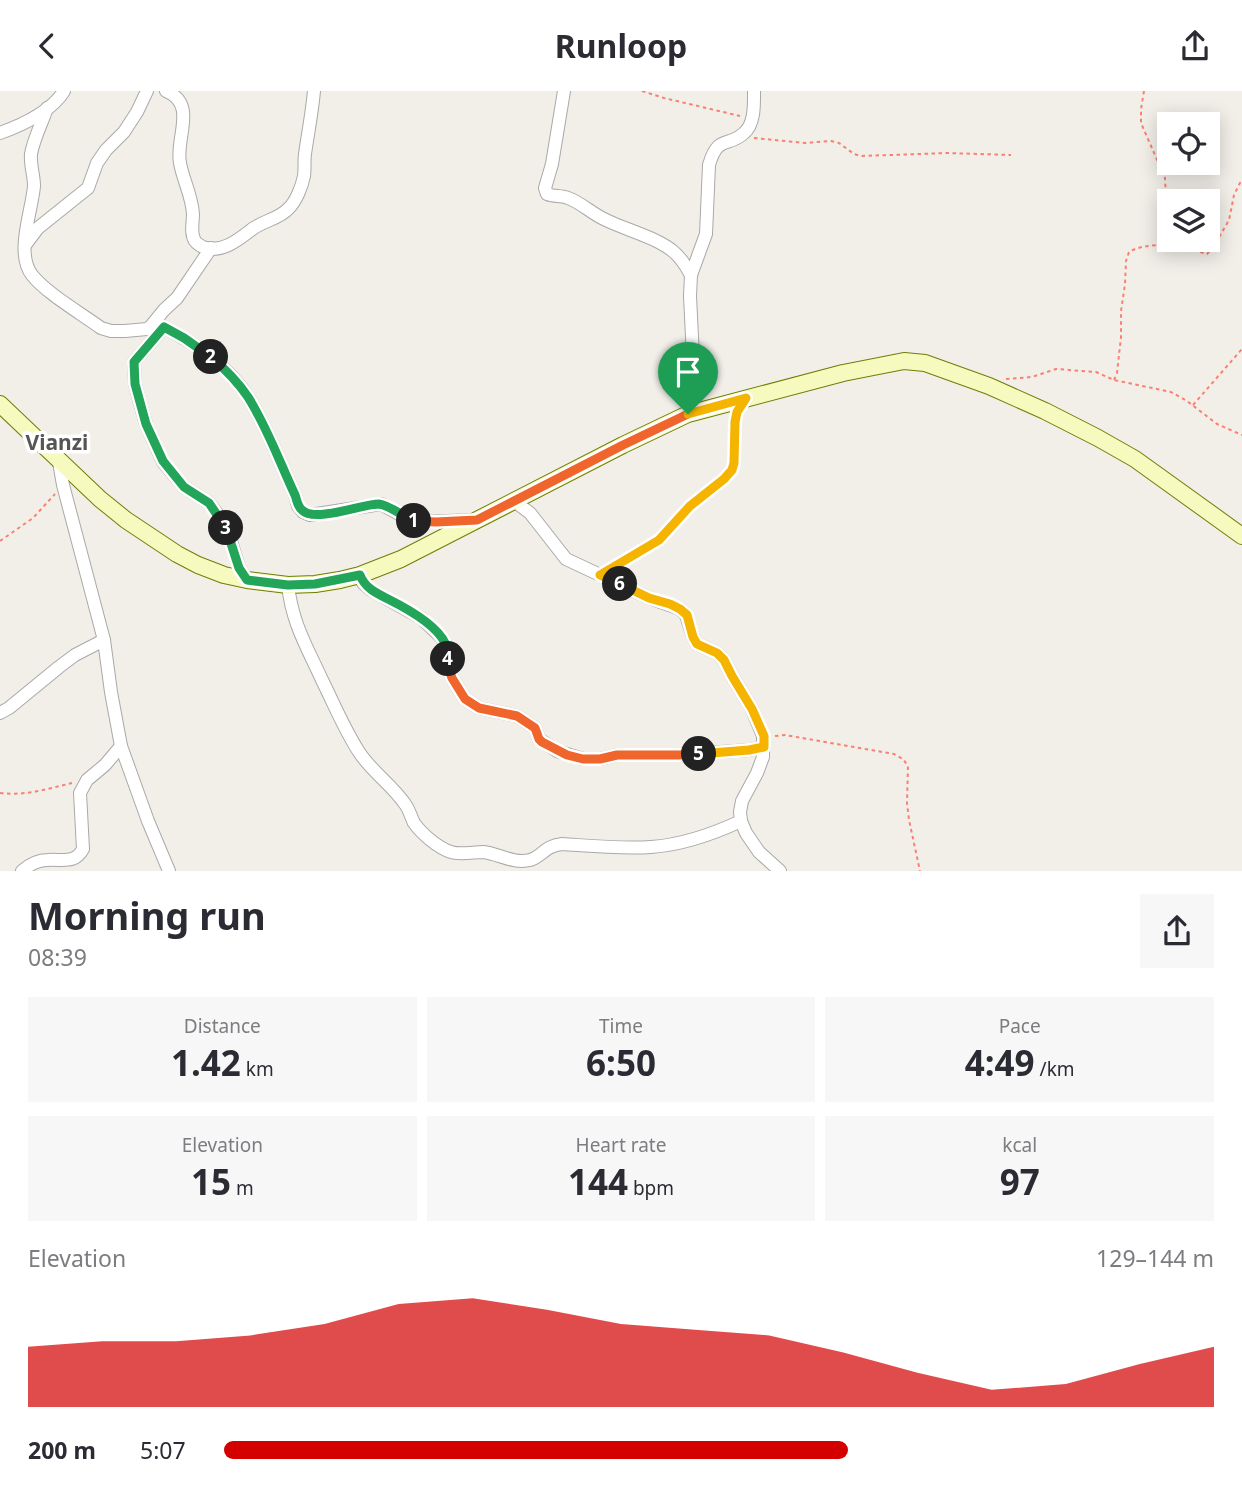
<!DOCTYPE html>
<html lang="en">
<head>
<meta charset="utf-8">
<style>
	:root { --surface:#fff; --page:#f7f7f7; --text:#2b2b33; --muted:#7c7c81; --accent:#d40000 }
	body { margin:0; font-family:"Noto Sans",sans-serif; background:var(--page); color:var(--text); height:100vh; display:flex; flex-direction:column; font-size:26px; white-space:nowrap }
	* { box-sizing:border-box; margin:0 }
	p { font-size:23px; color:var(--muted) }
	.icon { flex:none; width:38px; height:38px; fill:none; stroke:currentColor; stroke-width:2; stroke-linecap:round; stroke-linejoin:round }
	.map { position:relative; height:780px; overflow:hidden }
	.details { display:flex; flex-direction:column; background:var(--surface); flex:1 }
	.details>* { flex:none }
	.tools { position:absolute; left:1157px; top:21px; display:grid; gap:14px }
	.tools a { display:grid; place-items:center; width:63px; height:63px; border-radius:0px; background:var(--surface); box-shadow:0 4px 18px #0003; font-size:35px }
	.pin { position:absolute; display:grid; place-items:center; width:60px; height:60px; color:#fff; margin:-72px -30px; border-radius:50% 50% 50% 0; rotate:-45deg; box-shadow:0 0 7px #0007 }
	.pin .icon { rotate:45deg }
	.km { position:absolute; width:35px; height:35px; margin:-18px; border-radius:50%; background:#222; color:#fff; font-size:19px; line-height:35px; text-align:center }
	.round { display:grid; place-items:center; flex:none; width:74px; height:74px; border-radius:0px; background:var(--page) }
	.headline { display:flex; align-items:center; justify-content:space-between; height:119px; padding:0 28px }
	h1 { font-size:38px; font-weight:700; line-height:52px }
	.figures { display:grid; grid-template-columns:repeat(3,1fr); gap:10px; height:119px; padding:7px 28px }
	.figures div { display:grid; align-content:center; border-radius:0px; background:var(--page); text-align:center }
	.figures b { font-size:35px; font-weight:700 }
	.figures small { font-size:19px; font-weight:400 }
	.figures p { font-size:19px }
	.chart { height:196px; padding:14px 28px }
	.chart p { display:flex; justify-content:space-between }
	.chart svg { width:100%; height:126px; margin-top:7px; fill:var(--accent); opacity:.7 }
	ul { padding:0 28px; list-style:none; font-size:23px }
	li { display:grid; grid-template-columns:112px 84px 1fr; align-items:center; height:52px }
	li i { height:18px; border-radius:9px; background:var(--accent) }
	header { display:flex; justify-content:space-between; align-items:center; height:91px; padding:0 28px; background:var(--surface); font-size:32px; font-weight:700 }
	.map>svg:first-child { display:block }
</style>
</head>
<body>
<header><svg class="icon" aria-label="back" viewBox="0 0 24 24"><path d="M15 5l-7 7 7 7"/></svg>Runloop<svg class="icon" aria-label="share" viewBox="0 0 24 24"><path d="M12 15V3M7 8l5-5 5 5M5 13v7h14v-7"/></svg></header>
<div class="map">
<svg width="1242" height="780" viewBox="0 0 1242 780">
	<rect width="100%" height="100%" fill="#f2efe9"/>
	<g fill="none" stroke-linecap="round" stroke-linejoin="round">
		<defs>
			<g id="street">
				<path d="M166,0C198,13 175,47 180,72C183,89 192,105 193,123C193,132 190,142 195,150C195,151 202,156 203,156C221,163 238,149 251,139C262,130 279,128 288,118C296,111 302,95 304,85C305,78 304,70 305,63C308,42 312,22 314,0"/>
				<path d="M564,0L552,73L545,97L547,103C554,106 561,104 568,107C582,112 592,123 606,129C626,139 659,147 675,162C682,168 687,177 691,184"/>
				<path d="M47,17C42,32 34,47 31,63C30,74 34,84 34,95C32,120 15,162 32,184C46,202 82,223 101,237L111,240H125L147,238L151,235L164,219L177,207L211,157"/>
				<path d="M0,42C22,34 51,21 64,0"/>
				<path d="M26,153L38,137L88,97L97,72L106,59L124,41L137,21L147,0"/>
				<path d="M156,232C190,249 227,273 248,306C267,336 280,372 295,404L298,415L303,421L310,424L381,413L403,425L423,431L473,429"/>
				<path d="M164,236L134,271L135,293L140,312L146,333L163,371L184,396L209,412L222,429L228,440L239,477L247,489"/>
				<path d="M688,323V277L693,267L690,205L691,184L706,143L709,74C718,43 728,57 744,42C755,33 754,13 754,0"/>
				<path d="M59,371L63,394L104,549L111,601L121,655L148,730L169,780"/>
				<path d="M514,410L530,422L566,468L649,507L680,518L686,524L693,546L697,553L717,562L724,569L732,585L752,618L763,645V666L757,682L742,710L740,721L741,730L746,742L759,761L780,780"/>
				<path d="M360,484L363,492L371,499L421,527L441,546L446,554L448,576L452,587L465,608L479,617L517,625L535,637L539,648L557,660L583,668H600L617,664H679L749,659L764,656"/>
				<path d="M288,494C292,532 307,556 322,589C334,613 344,638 359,661C372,681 392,694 405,713C409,718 411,726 414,732C422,743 438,757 451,761C459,764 474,761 483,761C500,763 513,773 530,769C543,765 544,755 562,753C592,755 621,758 651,756C681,754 713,743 741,730"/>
				<path d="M0,622L9,617L59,576L75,564L104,549"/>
				<path d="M22,780C30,773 38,769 48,769C63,768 75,773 83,758L80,702L87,689L105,674L121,655"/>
			</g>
			<path id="secondary" d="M0,313L100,408L126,429L177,463L198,474L224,484L247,489L288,494L315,493L340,489L360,484L401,468L623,354L688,323L843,282L904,270L925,272L989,295L1045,320L1098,347L1135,368L1242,445"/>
		</defs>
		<use href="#street" stroke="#a9a9a9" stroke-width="14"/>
		<use href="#secondary" stroke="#707d05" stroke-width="18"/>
		<g stroke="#fa8072" stroke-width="2" stroke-dasharray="3.5 3.5" stroke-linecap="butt">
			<path d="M642,0L664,7L740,25"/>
			<path d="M1144,0L1141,18V32L1165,87L1166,105L1160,153"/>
			<path d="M754,47L805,52L831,50L839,52L854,63L861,65L947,62L1011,64"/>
			<path d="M1006,288L1032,286L1056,278L1096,281L1114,289L1171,301L1187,310L1217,333L1242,344"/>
			<path d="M1114,289L1117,282L1121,246V220L1125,193L1126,170L1129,161C1143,152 1174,153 1191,157C1197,159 1201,162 1207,163L1214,155L1229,129L1234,104L1242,88"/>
			<path d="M1193,314L1242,258"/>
			<path d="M0,450L33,427L55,403"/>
			<path d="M614,477L659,449L669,440L690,416L724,388L732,379L734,372L736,356L734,340L737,323"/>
			<path d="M775,645L785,644L894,663L903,668L908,675L907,712L909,729L920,780"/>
			<path d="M0,702C26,705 47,698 72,692"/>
		</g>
		<use href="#street" stroke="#fff" stroke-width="12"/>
		<use href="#secondary" stroke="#f7fabf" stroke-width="16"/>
	</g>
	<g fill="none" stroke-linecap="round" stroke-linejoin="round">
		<defs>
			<path id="split-1" d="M414,430L436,431L477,429L623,354L688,323"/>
			<path id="split-2" d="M211,266C225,278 238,291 248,306C267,336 280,372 295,404C297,409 297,415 302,419C315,432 361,413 379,413C389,414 404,426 414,430"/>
			<path id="split-3" d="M211,266L184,247L164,236L134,271L135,293L146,333L163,370L184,396L209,412L226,437"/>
			<path id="split-4" d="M226,437L239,477L247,489L288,494L315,493L360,484C365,497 376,502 388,508C406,517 436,533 445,552C447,556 447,562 448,568"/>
			<path id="split-5" d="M448,568V576L452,587L465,608L479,617L517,625L535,637L539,648L542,651L567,664L583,668H600L617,664H679L699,663"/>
			<path id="split-6" d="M620,493L649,507L670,513L680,518L687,524L693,546L697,553L717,562L724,569L732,585L752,618L764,645V656L749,659L699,663"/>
			<path id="split-7" d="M620,493L600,484L659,449L690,415L724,388L732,379L734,372L735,331L737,321L746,307L688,323"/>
		</defs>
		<use href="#split-1" stroke="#fff" stroke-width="14"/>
		<use href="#split-2" stroke="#fff" stroke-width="14"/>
		<use href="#split-3" stroke="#fff" stroke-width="14"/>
		<use href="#split-4" stroke="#fff" stroke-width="14"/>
		<use href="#split-5" stroke="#fff" stroke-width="14"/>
		<use href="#split-6" stroke="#fff" stroke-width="14"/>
		<use href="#split-7" stroke="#fff" stroke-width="14"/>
		<use href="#split-1" stroke="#f0652b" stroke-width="9"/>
		<use href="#split-2" stroke="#22a559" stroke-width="9"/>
		<use href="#split-3" stroke="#22a559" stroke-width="9"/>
		<use href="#split-4" stroke="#22a559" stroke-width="9"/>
		<use href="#split-5" stroke="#f0652b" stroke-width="9"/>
		<use href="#split-6" stroke="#f5b400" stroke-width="9"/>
		<use href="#split-7" stroke="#f5b400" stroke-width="9"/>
	</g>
	<g text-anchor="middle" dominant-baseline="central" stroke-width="7" stroke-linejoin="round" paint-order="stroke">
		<g font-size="21" font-weight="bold" fill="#555" stroke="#fff">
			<text x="57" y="351">Vianzi</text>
		</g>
	</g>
</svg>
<div class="tools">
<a><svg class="icon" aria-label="locate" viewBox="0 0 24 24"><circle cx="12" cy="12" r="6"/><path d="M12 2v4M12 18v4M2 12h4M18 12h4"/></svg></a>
<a><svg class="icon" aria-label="layers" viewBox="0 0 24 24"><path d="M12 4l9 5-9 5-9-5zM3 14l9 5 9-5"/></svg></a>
</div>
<div class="pin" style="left:688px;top:323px;background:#1e9e55"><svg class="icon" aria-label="arrive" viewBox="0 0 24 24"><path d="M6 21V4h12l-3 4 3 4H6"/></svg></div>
<b class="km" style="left:414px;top:430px">1</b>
<b class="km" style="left:211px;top:266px">2</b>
<b class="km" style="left:226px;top:437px">3</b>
<b class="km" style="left:448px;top:568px">4</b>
<b class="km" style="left:699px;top:663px">5</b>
<b class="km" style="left:620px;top:493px">6</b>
</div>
<section class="details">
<div class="headline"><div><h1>Morning run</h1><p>08:39</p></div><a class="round"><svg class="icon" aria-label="share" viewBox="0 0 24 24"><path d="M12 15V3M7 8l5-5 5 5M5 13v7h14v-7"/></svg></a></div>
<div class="figures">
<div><p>Distance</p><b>1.42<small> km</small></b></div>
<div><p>Time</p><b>6:50</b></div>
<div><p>Pace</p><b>4:49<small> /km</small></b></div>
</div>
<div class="figures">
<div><p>Elevation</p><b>15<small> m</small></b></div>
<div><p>Heart rate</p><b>144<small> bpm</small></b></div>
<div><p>kcal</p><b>97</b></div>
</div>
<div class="chart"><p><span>Elevation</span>129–144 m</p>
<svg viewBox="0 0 160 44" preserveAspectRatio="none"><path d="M0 44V23L10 21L20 21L30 19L40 15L50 8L60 6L70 10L80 15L90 17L100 19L110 25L120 32L130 38L140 36L150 29L160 23V44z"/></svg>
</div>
<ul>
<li><b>200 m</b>5:07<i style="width:63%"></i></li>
</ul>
</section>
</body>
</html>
